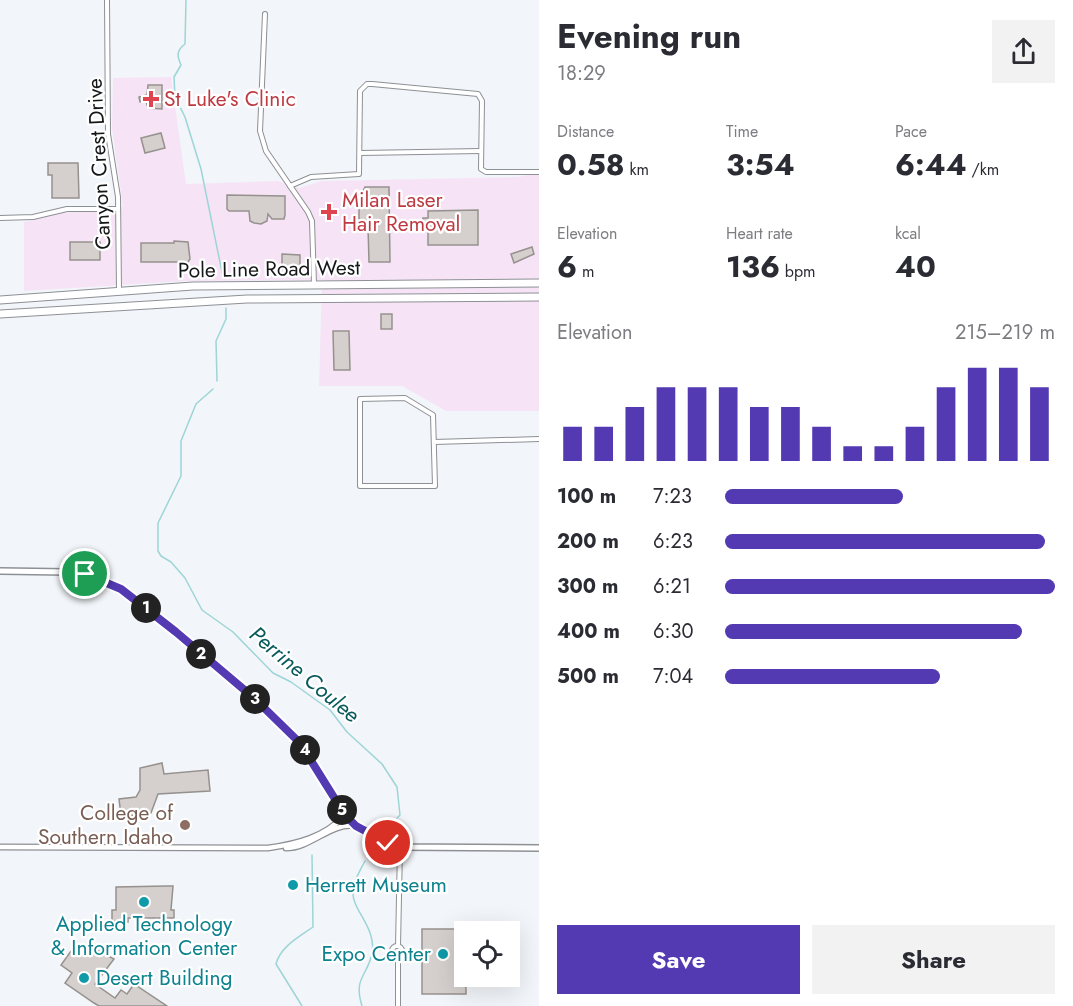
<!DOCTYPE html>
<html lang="en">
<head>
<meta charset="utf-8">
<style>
	:root { --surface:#fff; --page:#f2f2f3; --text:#2b2b33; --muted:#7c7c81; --accent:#533ab2 }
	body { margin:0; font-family:Jost,sans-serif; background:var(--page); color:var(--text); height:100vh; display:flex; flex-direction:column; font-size:22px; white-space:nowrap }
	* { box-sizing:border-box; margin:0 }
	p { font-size:20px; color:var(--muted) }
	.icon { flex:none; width:33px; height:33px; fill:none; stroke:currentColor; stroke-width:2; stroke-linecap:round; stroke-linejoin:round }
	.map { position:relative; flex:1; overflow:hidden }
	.details { display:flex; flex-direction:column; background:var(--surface); width:534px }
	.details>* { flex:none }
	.buttons { position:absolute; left:454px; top:921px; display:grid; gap:12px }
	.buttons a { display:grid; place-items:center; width:66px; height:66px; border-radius:0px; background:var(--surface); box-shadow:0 6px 24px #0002; font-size:30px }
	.pin { position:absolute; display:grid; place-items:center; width:51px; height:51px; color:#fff; margin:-26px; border:3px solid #fff; border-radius:50%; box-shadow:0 2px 6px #0007 }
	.km { position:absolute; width:30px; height:30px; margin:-15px; border-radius:50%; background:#222; color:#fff; font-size:16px; line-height:30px; text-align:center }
	.round { display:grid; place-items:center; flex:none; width:63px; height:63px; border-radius:0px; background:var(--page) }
	.headline { display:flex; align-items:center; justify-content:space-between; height:102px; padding:0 18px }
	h1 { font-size:33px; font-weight:700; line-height:45px }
	.stats { display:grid; grid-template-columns:repeat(3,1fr); gap:9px; height:102px; padding:6px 18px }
	.stats div { display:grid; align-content:center }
	.stats b { font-size:30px; font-weight:700 }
	.stats small { font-size:16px; font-weight:400 }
	.stats p { font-size:16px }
	.chart { height:168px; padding:12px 18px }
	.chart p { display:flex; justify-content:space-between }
	.chart svg { width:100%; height:108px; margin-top:6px; stroke:var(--accent); stroke-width:6 }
	.button { display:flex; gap:12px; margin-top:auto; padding:12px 18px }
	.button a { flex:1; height:69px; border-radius:0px; background:var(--accent); color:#fff; font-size:24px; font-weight:700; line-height:69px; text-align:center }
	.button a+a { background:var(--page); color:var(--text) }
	ul { padding:0 18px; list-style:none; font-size:20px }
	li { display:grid; grid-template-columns:96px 72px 1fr; align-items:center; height:45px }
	li i { height:15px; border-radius:8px; background:var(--accent) }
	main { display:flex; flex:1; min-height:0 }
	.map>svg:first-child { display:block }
</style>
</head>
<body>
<main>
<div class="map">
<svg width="539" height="1006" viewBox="0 0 539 1006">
	<rect width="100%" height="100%" fill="#f2f5f9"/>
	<path fill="#f6e4f6" d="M171,77L186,184L278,181L300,188L321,181L518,177L539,173V411H446L402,386H319L322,280L185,281L24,291V222L62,213L123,207L112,128L113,78Z"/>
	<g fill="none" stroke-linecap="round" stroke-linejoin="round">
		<g stroke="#9dd5d7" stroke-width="1.5">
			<path d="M186,0L185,44C176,51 177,56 181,65L174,77L175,97L185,117L201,169L223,277"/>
			<path d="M217,381L216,341L226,319V308"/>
			<path d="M213,389L196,404L181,441V476L158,523V551L161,556L171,562L185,578L202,610L233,632L273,673L291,682L330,710L347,732L382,764L397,787L400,815L387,829"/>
			<path d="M302,1006L276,964C280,947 299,937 313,927L312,855"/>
			<path d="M362,1006C353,977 368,976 372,953C377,928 351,909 353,891C353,881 360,871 365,861"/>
		</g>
	</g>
	<g fill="#d5d0cd" stroke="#96918e" stroke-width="1.5">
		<path d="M148,85H162V109L148,108L146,101L140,102L139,97L147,95Z"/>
		<path d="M161,133L165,148L145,153L141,138Z"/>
		<path d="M48,163H78L79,198H52V175H48Z"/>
		<path d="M365,187H389L390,262H369L368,227H359V208H365L363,191Z"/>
		<path d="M227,195L285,196V215L284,219H272L268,214L267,221L261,224L254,223L250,221L249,211H229L227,209Z"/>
		<path d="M478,210V245H428V227H423V218H428V211Z"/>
		<path d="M174,241L188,242L190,259L188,262H141V243H174Z"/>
		<rect x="70" y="242" width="30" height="18"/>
		<path d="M532,247L534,254L514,263L511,254Z"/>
		<path d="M282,254L300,255V269H282Z"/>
		<rect x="381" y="314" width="11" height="15"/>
		<path d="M333,331H349L350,370H334Z"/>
		<path d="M162,763L164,774L208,770L210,791L158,794L151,813L143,816L121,815L119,799L136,797L140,790V768Z"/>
		<path d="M167,886H173L171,910H174V918H128V922L112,921V910H116V887Z"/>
		<path d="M422,929H465L466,994H422Z"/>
		<path d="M76,944L83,949L85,946L94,951L95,949L114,959L95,984L115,998L121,990L127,994L134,984L167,1006H99L94,1003L65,983L72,973L61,965Z"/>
	</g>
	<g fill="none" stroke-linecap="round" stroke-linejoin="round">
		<defs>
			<g id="minor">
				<path d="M107,0L108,134L118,197L119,290"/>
				<path d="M265,14L260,131L266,151L308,212L312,221L314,284"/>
				<path d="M360,153L481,151"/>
				<path d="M290,186L311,177L359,174L360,91L367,84H372L478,94L482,101L481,169L486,172H539"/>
				<path d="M0,218L33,217L67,209H118"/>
				<path d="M405,398L433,415L435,486H360V399Z"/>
				<path d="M434,442L539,439"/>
				<path d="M398,946L400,847"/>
				<circle cx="397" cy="951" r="5"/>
				<path d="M398,955V1006"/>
			</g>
			<g id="tertiary">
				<path d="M0,847L268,848C297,844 325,837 345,815"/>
				<path d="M286,848C311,848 331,822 355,826"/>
			</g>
			<path id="secondary" d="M0,571L68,572L85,574L105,580L121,589L176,632L284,726L300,743L345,815L355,826L376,838L400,847L539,848"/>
			<g id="trunk">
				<path d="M0,300L193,286L539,283"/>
				<path d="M0,314L247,299L539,297"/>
			</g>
		</defs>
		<use href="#minor" stroke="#8d9094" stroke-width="6"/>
		<use href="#tertiary" stroke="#8d9094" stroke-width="7"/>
		<use href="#secondary" stroke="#8d9094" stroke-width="8"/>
		<use href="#trunk" stroke="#8d9094" stroke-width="9"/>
		<use href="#minor" stroke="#fff" stroke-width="4"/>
		<use href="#tertiary" stroke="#fff" stroke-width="4.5"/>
		<use href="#secondary" stroke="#fff" stroke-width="5"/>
		<use href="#trunk" stroke="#fff" stroke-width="7"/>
	</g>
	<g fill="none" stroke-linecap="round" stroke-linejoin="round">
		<defs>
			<path id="route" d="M85,574L121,589L176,632L255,699L300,743L345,815L356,826L388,843"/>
		</defs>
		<use href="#route" stroke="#fff" stroke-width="12"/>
		<use href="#route" stroke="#533ab2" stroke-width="8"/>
	</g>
	<g fill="#e0444e" stroke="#fff" stroke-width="2">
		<path d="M148 90h6v6h6v6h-6v6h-6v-6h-6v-6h6z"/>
		<path d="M326 203h6v6h6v6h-6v6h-6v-6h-6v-6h6z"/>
	</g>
	<circle fill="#8d6e63" stroke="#fff" stroke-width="2" cx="185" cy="825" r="6"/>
	<g fill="#0f9aa8" stroke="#fff" stroke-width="2">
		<circle cx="293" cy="885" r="6"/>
		<circle cx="144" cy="902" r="6"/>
		<circle cx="443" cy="954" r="6"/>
		<circle cx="84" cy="978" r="6"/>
	</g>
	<g text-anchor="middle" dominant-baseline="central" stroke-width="4.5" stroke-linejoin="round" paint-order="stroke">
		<g font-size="21" fill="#be3a42" stroke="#fff" text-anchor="start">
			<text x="164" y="99">St Luke's Clinic</text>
			<text x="342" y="200">Milan Laser<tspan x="342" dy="24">Hair Removal</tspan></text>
		</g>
		<g font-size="21" fill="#151617" stroke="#fff">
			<text transform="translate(99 164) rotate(-93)">Canyon Crest Drive</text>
			<text transform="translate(269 269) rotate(-1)">Pole Line Road West</text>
		</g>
		<g font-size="21" fill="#785e54" stroke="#fff" text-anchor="end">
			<text x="173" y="813">College of<tspan x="173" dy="24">Southern Idaho</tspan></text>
		</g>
		<g font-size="21" fill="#0d838f" stroke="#fff" text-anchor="start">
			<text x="305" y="885">Herrett Museum</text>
			<text x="144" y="924" text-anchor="middle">Applied Technology<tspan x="144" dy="24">&amp; Information Center</tspan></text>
			<text x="431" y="954" text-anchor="end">Expo Center</text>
			<text x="96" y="978">Desert Building</text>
		</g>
		<g font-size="22" font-style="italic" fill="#075a5c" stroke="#fff">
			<text transform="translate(305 674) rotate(40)">Perrine Coulee</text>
		</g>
	</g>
</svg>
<div class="buttons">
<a><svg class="icon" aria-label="locate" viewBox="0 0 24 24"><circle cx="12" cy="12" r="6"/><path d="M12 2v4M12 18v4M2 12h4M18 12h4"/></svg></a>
</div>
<div class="pin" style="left:85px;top:574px;background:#1e9e55"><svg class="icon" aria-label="arrive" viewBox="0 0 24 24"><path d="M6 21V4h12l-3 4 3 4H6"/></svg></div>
<div class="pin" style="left:388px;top:843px;background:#d93025"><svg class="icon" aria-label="check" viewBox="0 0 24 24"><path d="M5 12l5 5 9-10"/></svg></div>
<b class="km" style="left:146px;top:608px">1</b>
<b class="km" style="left:201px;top:654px">2</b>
<b class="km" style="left:255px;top:699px">3</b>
<b class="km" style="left:305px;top:750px">4</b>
<b class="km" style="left:342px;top:810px">5</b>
</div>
<section class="details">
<div class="headline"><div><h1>Evening run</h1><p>18:29</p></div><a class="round"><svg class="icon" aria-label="share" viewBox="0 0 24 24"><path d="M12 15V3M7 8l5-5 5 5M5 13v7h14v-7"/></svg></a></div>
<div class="stats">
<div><p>Distance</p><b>0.58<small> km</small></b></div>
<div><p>Time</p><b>3:54</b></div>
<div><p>Pace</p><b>6:44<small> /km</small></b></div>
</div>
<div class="stats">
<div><p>Elevation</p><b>6<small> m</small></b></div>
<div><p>Heart rate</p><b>136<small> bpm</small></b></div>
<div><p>kcal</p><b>40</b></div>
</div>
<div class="chart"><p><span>Elevation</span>215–219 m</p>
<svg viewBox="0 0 160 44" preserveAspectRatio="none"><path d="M5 44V30M15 44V30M25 44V22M35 44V14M45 44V14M55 44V14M65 44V22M75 44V22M85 44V30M95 44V38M105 44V38M115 44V30M125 44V14M135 44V6M145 44V6M155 44V14"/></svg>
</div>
<ul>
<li><b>100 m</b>7:23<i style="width:54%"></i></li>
<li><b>200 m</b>6:23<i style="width:97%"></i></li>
<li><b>300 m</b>6:21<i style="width:100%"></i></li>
<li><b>400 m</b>6:30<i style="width:90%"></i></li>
<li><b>500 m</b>7:04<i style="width:65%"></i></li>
</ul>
<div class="button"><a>Save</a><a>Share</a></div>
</section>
</main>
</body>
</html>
